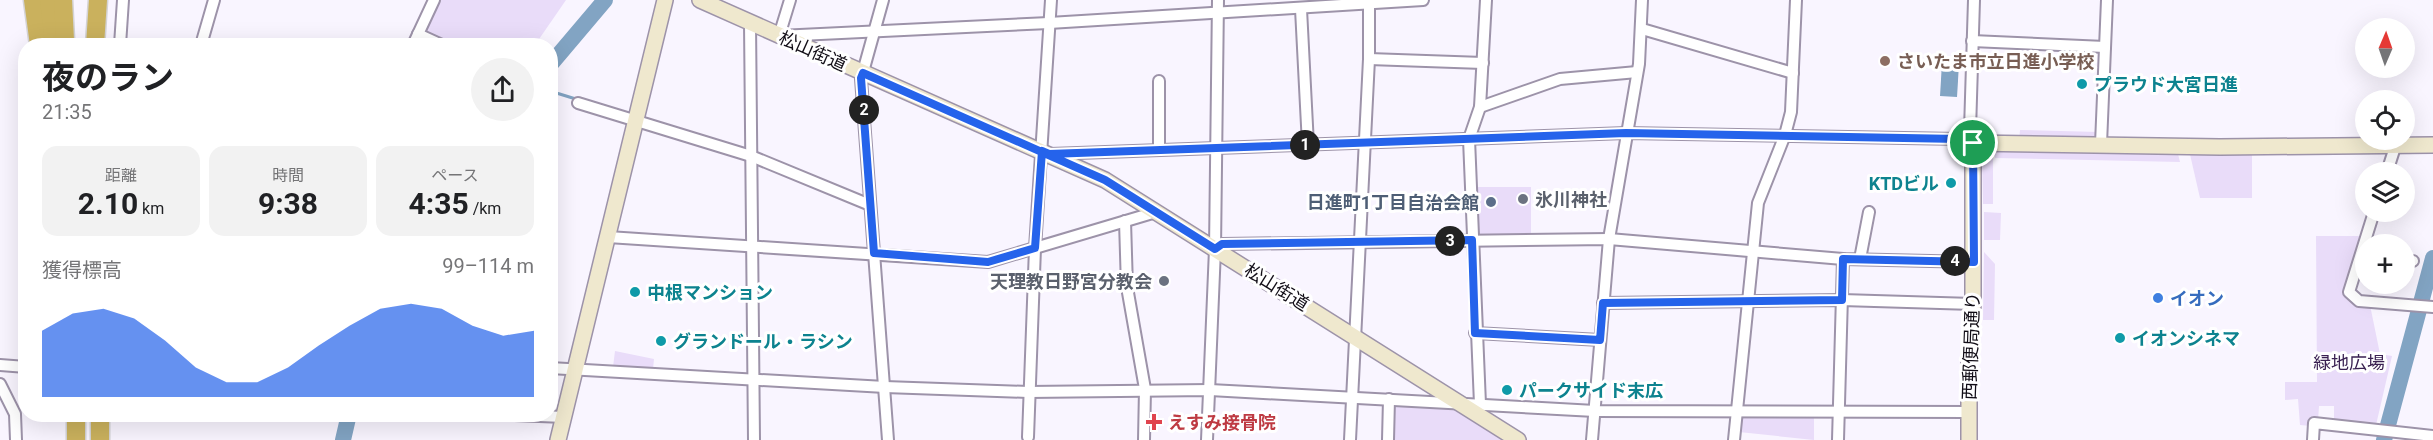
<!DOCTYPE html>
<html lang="ja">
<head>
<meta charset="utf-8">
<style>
	:root { --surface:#fff; --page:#f2f2f2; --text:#202124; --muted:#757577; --accent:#2563eb }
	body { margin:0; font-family:Roboto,"Noto Sans JP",sans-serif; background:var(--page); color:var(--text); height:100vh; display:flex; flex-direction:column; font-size:22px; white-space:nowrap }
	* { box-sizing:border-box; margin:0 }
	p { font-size:20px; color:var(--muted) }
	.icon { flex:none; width:33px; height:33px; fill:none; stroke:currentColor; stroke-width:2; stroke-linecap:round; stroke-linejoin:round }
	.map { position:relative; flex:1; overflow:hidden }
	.drawer { position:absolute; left:18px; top:38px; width:540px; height:384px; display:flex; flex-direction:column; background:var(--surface); border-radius:24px; box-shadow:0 6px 24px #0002 }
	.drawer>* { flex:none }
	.needle { width:39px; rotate:2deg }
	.buttons { position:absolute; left:2355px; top:18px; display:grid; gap:12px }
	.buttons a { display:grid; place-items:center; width:60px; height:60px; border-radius:50%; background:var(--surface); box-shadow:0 6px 24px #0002; font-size:30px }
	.pin { position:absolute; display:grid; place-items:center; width:51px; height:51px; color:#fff; margin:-26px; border:3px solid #fff; border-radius:50%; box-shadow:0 2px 6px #0007 }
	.km { position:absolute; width:30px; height:30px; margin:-15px; border-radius:50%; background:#222; color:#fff; font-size:16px; line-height:30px; text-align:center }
	.round { display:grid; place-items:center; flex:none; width:63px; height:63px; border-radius:32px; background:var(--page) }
	.headline { display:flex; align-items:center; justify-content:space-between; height:102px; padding:0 24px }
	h1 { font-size:33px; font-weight:700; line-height:45px }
	.stats { display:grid; grid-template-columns:repeat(3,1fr); gap:9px; height:102px; padding:6px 24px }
	.stats div { display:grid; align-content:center; border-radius:15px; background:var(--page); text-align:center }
	.stats b { font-size:30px; font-weight:700 }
	.stats small { font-size:16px; font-weight:400 }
	.stats p { font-size:16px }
	.chart { height:168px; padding:12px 24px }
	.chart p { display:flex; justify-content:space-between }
	.chart svg { width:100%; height:108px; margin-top:6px; fill:var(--accent); opacity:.7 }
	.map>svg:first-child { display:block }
</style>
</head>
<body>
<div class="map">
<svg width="2433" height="440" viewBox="0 0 2433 440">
	<rect width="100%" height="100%" fill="#f9f5ff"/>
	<g fill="#e9dcf9">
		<path d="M441,0H566L535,45H451L425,32Z"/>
		<path d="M2020,130L2099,132V143L2019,142Z"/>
		<path d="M1995,147L2177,150L2180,162L1995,158Z"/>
		<path d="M2189,150H2252V198H2200Z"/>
		<path d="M1988,152H1993V204H1983L1982,159Z"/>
		<path d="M1471,187H1531V239L1473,240Z"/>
		<path d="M1984,212L2001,213L2000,240H1984Z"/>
		<path d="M2316,236H2361L2346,293L2370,305L2380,354L2392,356L2376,425L2334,422V406H2319L2318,421L2311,426L2300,425L2298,399L2285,400V382H2317Z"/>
		<path d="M1984,252L1995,264L1994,320H1983Z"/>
		<path d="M615,351L654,359L653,369L613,367Z"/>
		<path d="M1398,406L1458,409L1507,440H1392V409Z"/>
		<path d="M1740,412L1814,414V440L1739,432Z"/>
	</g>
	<path fill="#82a4c3" d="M1942,63L1959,64L1957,97L1940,96Z"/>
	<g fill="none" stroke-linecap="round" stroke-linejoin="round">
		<g stroke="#82a4c3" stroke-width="3">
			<path d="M550,91L579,100"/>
			<path d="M344,414L346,421"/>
		</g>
		<g stroke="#82a4c3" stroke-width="16">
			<path d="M550,65L605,0"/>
			<path d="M343,440L349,414"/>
			<path d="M2384,440L2433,258"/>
		</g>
		<defs>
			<g id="street">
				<path d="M790,0L779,36L1049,23L1423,0"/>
				<path d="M883,0L861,79L888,440"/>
				<path d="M1301,9L1308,145"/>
				<path d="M750,23L754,440"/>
				<path d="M1642,29L1793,73"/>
				<path d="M418,34L442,45"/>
				<path d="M1972,41L2105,47"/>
				<path d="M120,45L123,0"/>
				<path d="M201,45L214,0"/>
				<path d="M413,45L434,0"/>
				<path d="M1369,59L1483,63"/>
				<path d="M578,103L751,156L870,205"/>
				<path d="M1480,107L1560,79L1637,72"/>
				<path d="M2101,144L2107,0"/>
				<path d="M1159,150V81"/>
				<path d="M1050,154L1626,133L1960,139L1973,143L1970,130L1974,0"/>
				<path d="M2387,172L2395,147"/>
				<path d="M2374,212L2349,292L2359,301L2433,307"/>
				<path d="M1125,221L1127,287L1145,389L1144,440"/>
				<path d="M608,237L988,262L1156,212"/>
				<path d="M1215,249L1222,244L1609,239L1843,259L1974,262"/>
				<path d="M1860,259L1869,212"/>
				<path d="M2404,262L2413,261"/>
				<path d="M1603,303L1842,300L1973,304"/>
				<path d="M1475,333L1600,340"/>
				<path d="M0,365L26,367"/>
				<path d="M550,368L885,387L1028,392L1210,390L1595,411L1969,412"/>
				<path d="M0,384L15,414L16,440"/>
				<path d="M1480,404L1469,139L1480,107L1486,0"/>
				<path d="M493,414L564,417"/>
				<path d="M1028,437L1035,248L1051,0"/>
				<path d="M1207,440L1215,249L1218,0"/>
				<path d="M1350,440L1369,59V0"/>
				<path d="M1388,440L1389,399"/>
				<path d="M1592,440L1609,239L1639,64L1642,0"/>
				<path d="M1734,440L1758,203L1785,135L1791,112L1796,0"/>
				<path d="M1838,440L1843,259"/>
				<path d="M2313,440L2314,423L2433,436"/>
			</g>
			<g id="secondary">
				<path d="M700,0L1105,180L1518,440"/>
				<path d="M558,440L665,0"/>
				<path d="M1969,440V362L1973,304V143L2220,147L2433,145"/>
			</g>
			<g id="highway">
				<path d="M33,0L39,45"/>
				<path d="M49,0L54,45"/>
				<path d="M63,0L65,40"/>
				<path d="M95,45L98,0"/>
				<path d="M76,414V440"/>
				<path d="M100,414V440"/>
			</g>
		</defs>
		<use href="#street" stroke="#9d93a9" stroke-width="14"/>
		<use href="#secondary" stroke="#9d93a9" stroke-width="18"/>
		<use href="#highway" stroke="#d4d3d5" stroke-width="21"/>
		<use href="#street" stroke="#fff" stroke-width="10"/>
		<use href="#secondary" stroke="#efe8ce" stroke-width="15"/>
		<use href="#highway" stroke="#cab15d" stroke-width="18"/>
	</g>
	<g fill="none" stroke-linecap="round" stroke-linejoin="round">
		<defs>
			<path id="route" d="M1973,143L1960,139L1626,133L1049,154L1042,151L1035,248L988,262L874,253L861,78L863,73L1105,180L1215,249L1222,244L1472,240L1475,333L1600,340L1603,303L1842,300L1843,259L1974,262L1973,143"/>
		</defs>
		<use href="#route" stroke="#fff" stroke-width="12"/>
		<use href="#route" stroke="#2563eb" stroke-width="8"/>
	</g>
	<circle fill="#8d6e63" stroke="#fff" stroke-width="2" cx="1885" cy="61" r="6"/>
	<g fill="#0f9aa8" stroke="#fff" stroke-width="2">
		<circle cx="2082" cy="84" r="6"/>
		<circle cx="1951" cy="183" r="6"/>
		<circle cx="635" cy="292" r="6"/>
		<circle cx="2120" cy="338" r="6"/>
		<circle cx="661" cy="341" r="6"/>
		<circle cx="1507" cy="390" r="6"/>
	</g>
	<g fill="#6b7280" stroke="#fff" stroke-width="2">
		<circle cx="1523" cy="199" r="6"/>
		<circle cx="1164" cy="281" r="6"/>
	</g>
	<circle fill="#5c6f8a" stroke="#fff" stroke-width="2" cx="1491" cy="202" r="6"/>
	<circle fill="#3f7fe0" stroke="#fff" stroke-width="2" cx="2158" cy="298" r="6"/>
	<path fill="#e0444e" stroke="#fff" stroke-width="2" d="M1151 413h6v6h6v6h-6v6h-6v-6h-6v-6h6z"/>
	<g text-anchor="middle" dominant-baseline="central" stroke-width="6" stroke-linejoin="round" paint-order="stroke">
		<g font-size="18" fill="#110d16" stroke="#fff">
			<text transform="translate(813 51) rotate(24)">松山街道</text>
			<text transform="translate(1277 287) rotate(32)">松山街道</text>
			<text transform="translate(1971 346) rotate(-88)">西郵便局通り</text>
		</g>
		<g font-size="18" font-weight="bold" fill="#785e54" stroke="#fff" text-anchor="start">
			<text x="1897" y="61">さいたま市立日進小学校</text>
		</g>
		<g font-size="18" font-weight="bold" fill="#0d838f" stroke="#fff" text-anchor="start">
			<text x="2094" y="84">プラウド大宮日進</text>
			<text x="1939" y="183" text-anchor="end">KTDビル</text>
			<text x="647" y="292">中根マンション</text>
			<text x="2132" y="338">イオンシネマ</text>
			<text x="673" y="341">グランドール・ラシン</text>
			<text x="1519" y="390">パークサイド末広</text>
		</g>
		<g font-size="18" font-weight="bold" fill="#5b616d" stroke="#fff" text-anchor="start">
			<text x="1535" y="199">氷川神社</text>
			<text x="1152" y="281" text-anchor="end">天理教日野宮分教会</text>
		</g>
		<g font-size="18" font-weight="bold" fill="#4e5e75" stroke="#fff" text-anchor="end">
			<text x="1479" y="202">日進町1丁目自治会館</text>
		</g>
		<g font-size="18" font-weight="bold" fill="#366cbe" stroke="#fff" text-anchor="start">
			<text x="2170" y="298">イオン</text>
		</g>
		<g font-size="18" fill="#3a2152" stroke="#fff">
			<text x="2349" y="362">緑地広場</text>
		</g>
		<g font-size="18" font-weight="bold" fill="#be3a42" stroke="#fff" text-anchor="start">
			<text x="1168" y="422">えすみ接骨院</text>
		</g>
	</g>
</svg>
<div class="buttons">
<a><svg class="needle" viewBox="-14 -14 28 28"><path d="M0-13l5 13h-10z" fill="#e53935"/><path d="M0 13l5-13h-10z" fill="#757577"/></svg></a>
<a><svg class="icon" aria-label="locate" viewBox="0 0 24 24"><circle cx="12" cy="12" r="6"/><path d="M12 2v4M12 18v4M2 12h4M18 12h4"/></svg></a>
<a><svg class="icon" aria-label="layers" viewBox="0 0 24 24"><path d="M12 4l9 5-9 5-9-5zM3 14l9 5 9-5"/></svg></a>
<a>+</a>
</div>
<div class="pin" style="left:1973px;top:143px;background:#1e9e55"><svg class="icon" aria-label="arrive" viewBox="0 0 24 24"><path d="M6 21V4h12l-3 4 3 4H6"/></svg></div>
<b class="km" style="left:1305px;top:145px">1</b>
<b class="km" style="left:864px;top:110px">2</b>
<b class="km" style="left:1450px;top:241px">3</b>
<b class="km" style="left:1955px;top:261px">4</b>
<section class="drawer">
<div class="headline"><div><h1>夜のラン</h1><p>21:35</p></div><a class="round"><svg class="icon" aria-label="share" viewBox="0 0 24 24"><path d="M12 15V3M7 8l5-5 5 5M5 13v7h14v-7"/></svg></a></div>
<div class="stats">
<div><p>距離</p><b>2.10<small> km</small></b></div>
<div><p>時間</p><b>9:38</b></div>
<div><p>ペース</p><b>4:35<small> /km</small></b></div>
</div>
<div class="chart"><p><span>獲得標高</span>99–114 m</p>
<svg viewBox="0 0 160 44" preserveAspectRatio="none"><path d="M0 44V17L10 10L20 8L30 12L40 21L50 32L60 38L70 38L80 32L90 23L100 15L110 8L120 6L130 8L140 15L150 19L160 17V44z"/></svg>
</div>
</section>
</div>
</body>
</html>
